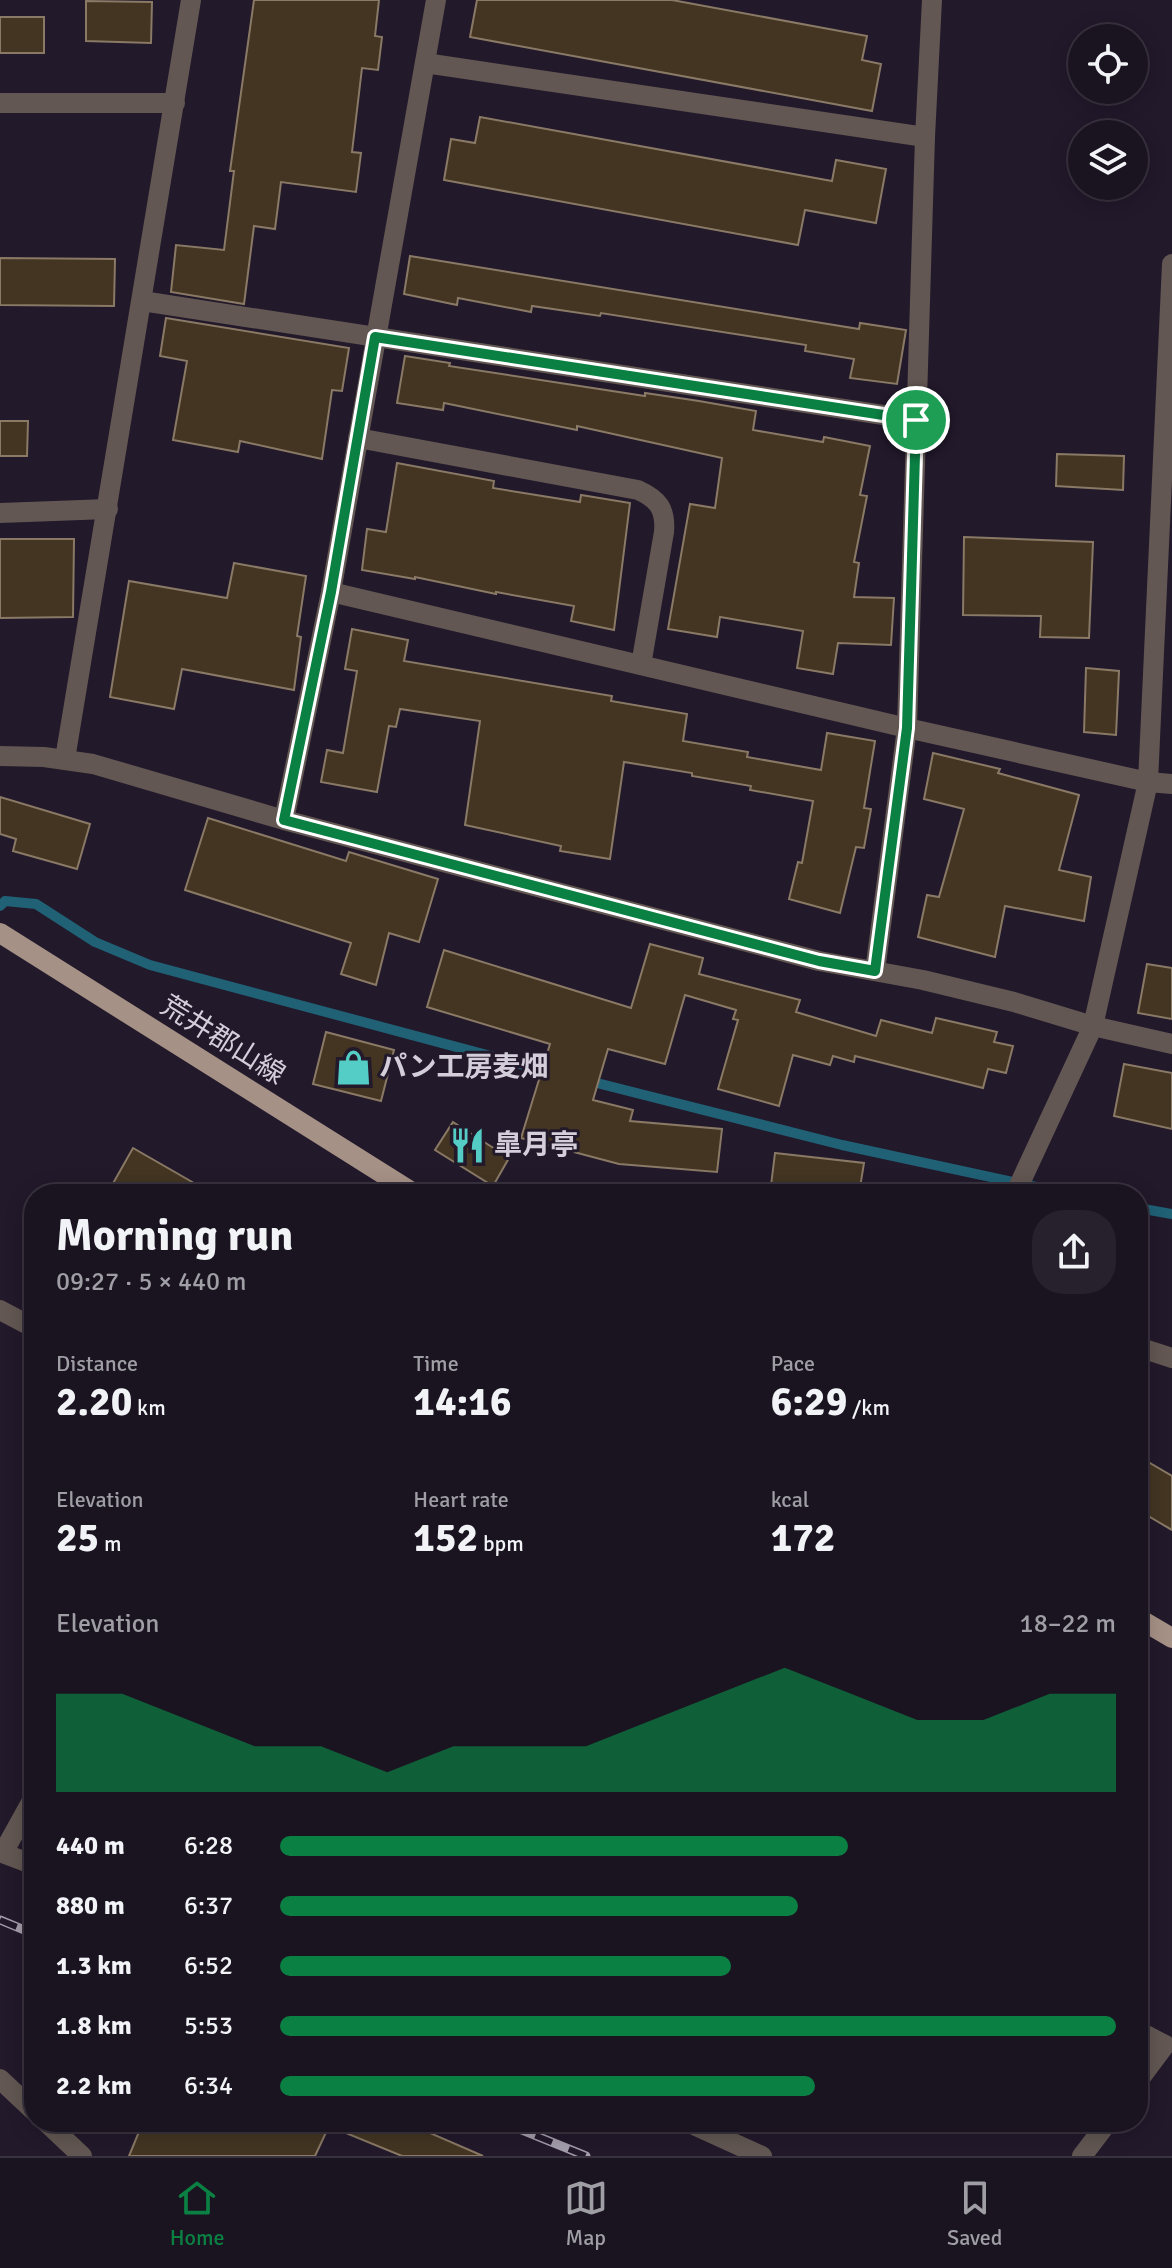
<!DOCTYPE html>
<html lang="en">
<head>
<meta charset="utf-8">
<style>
	:root { --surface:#1a1320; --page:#27202d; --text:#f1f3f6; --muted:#9f9ea5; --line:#38323e; --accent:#0b8043 }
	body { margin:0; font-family:Signika,"Noto Sans JP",sans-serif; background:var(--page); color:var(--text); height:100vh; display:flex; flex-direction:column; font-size:30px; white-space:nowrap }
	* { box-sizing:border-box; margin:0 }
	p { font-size:26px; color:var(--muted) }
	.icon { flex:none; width:44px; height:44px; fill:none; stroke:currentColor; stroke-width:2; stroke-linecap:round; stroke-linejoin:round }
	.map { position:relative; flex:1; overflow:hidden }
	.drawer { position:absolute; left:24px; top:1184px; width:1124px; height:948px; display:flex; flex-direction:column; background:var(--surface); border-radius:32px; box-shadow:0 4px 20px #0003,0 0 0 2px var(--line) }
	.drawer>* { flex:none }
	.tools { position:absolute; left:1068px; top:24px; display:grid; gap:16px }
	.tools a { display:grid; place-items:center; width:80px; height:80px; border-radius:50%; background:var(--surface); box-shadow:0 4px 20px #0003,0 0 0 2px var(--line); font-size:40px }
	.pin { position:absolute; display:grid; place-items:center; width:68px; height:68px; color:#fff; margin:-34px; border:4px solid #fff; border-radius:50%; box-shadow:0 2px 8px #0007 }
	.round { display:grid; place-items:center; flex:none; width:84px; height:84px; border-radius:32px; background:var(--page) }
	.summary { display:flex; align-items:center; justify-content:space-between; height:136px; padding:0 32px }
	h1 { font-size:44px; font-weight:700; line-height:60px }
	.stats { display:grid; grid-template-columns:repeat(3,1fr); gap:12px; height:136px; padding:8px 32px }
	.stats div { display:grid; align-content:center }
	.stats b { font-size:40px; font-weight:700 }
	.stats small { font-size:22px; font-weight:400 }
	.stats p { font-size:22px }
	.chart { height:224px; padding:16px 32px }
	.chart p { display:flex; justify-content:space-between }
	.chart svg { width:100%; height:144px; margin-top:8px; fill:var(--accent); opacity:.7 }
	ul { padding:0 32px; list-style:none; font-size:26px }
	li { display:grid; grid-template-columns:128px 96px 1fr; align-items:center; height:60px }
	li i { height:20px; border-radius:10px; background:var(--accent) }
	.menu { display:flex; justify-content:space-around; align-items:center; height:112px; border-top:2px solid var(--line); background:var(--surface); font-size:22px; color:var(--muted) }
	.menu a { display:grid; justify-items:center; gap:4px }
	.menu .selected { color:var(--accent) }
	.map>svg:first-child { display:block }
</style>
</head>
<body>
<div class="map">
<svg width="1172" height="2156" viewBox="0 0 1172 2156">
	<rect width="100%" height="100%" fill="#22192b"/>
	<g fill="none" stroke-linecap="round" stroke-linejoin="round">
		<g stroke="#206176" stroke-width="10">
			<path d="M0,906L5,901L36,904L95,942L150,965L554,1073"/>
			<path d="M585,1080L842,1145L1069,1194"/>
			<path d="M1138,1208L1172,1214"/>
		</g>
	</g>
	<g fill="#433522" stroke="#897965" stroke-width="2">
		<path d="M254,0H379L375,36L382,37L378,70L362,68L352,152L361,153L356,192L281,182L275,229L254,226L244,304L171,292L176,245L224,250L234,171H230Z"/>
		<path d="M477,0H672L867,36L862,60L881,64L872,111L470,37Z"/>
		<path d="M86,1L152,2L151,43L86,41Z"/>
		<rect x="0" y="17" width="44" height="36"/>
		<path d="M480,117L832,181L836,160L886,169L876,223L805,210L798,245L444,180L451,139L475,143Z"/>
		<path d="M410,256L859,329L860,323L906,330L897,384L850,378L854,359L805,351L806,345L601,313L600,316L532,306L531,312L458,298L457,305L404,294Z"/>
		<path d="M0,258L115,259L114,306L0,305Z"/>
		<path d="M166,318L349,348L342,391L332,390L322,459L240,441L238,452L173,440L187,361L160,356Z"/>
		<path d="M405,356L450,363L449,366L645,396V393L699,401L756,411L753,430L823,442L824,437L870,446L860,495L867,496L854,562L859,563L854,597L894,598L891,645L838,643L833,674L797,668L803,631L720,617L717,637L668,629L690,504L715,508L722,458L577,426V430L444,403L443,410L397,403Z"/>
		<path d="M0,421H28L27,456H0Z"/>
		<path d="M1057,454L1124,456L1123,490L1056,486Z"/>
		<path d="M397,463L494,481L493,488L580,502L581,495L630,503L614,630L571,621L574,606L496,592V594L415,577V579L362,570L367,529L386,532Z"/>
		<path d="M964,537L1093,542L1089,638L1040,637L1041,616L963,615Z"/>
		<path d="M0,539H74L73,617L0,618Z"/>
		<path d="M234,563L306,576L297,636L301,637L294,690L182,669L174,709L110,697L129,581L227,598Z"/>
		<path d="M352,629L408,640L404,661L612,696L611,701L687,714L683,741L748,752L747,757L821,770L827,733L875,741L864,808L871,809L864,848L856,847L840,913L789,899L798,862L802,863L813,801L750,790L751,786L692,776V773L624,762L610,859L560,851L561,846L465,825L480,721L400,709L396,727L389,726L377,792L321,782L327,750L343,753L357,671L345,669Z"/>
		<path d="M1086,668L1119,671L1116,735L1084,732Z"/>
		<path d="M933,753L1000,769L998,773L1079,795L1059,870L1091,877L1084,921L1005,906L995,957L918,937L927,895L939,897L964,809L924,799Z"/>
		<path d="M0,797L90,824L77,869L13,851L16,839L0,834Z"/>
		<path d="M208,818L346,861L349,852L438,879L419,942L389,933L376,985L341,974L351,943L185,890Z"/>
		<path d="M650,944L703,958L699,974L800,1000L796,1012L876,1036L881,1020L932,1033L936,1018L997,1032L994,1042L1013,1046L1006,1073L988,1069L983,1088L855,1056L854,1062L833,1056L830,1065L793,1055L779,1106L718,1089L738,1020L733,1019L736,1010L685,995L665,1064L608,1049L593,1100L633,1110L630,1121L722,1129L717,1172L619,1164L521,1138L550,1044L427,1007L444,950L631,1008Z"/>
		<path d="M1147,964L1172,968V1019L1138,1013Z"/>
		<path d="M326,1032L394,1050L381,1101L313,1084Z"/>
		<path d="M1124,1064L1172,1073V1129L1114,1116Z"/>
		<path d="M453,1122L509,1158L493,1186L435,1150Z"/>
		<path d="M133,1148L213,1194H107Z"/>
		<path d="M775,1153L864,1163L859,1194H770Z"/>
		<path d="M1138,1456L1172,1476V1530L1138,1510Z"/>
		<path d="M143,2122H426L423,2130L483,2156H402L329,2126L315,2156H129Z"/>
	</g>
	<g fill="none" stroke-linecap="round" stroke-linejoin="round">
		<g stroke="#625752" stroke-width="20">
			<path d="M425,63L925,137"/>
			<path d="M0,103H175"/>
			<path d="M142,301L916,420"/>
			<path d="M358,438L638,490C658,499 666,509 664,532L641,665"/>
			<path d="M0,513L108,509"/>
			<path d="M331,592L907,728L1148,782L1172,264"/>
			<path d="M0,756L44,757L93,764L284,820L819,961L923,980L1014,1002L1093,1026L1172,1044"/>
			<path d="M65,759L191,0"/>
			<path d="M284,820L331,592L436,0"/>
			<path d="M875,971L907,728L925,137L932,0"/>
			<path d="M1015,1194L1093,1026L1148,782L1172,784"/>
			<path d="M0,1310L34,1328"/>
			<path d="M1138,1347L1172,1358"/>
			<path d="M0,1852L34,1865"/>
			<path d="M3,1853L34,1797"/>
			<path d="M1138,2031L1165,2045L1138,2081"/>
			<path d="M0,2079L34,2111"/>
			<path d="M46,2122L82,2156"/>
			<path d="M687,2122L762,2156"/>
			<path d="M1082,2156L1108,2122"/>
		</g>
		<g stroke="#a69186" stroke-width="20">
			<path d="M0,933L415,1194"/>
			<path d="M1138,1618L1172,1638"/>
		</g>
		<defs>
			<g id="rail">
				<path d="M0,1920L34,1934"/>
				<path d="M502,2122L586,2156"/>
			</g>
		</defs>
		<use href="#rail" stroke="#a49dab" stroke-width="9"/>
		<use href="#rail" stroke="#22192b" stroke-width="6" stroke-dasharray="18" stroke-linecap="butt"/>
	</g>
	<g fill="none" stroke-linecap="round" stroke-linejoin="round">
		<defs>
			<path id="route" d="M375,337L916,420L907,728L875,971L819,961L284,820L331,592Z"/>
		</defs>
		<use href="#route" stroke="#fff" stroke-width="16"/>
		<use href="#route" stroke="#0b8043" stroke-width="10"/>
	</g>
	<defs>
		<symbol id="shop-bare" viewBox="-9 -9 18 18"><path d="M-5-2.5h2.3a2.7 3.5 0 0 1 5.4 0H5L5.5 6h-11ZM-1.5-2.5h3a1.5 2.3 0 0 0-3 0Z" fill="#54cdc6" stroke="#22192b" stroke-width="2.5" paint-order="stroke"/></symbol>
		<symbol id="restaurant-bare" viewBox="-9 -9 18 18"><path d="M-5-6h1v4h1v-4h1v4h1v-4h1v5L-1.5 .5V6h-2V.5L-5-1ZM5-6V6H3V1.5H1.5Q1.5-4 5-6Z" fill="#54cdc6" stroke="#22192b" stroke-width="2.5" paint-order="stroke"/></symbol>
	</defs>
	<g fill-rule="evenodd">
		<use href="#shop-bare" x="328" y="1042" width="51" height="51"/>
		<use href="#restaurant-bare" x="442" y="1120" width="51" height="51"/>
	</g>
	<g text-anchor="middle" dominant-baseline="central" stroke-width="6" stroke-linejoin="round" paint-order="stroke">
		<g font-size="28" fill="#d4cedb" stroke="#22192b">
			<text transform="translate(223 1040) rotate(32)">荒井郡山線</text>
		</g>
		<g font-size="28" font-weight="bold" fill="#d4cedb" stroke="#22192b" text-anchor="start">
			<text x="379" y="1067">パン工房麦畑</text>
			<text x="494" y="1145">皐月亭</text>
		</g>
	</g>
</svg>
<div class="tools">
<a><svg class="icon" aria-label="locate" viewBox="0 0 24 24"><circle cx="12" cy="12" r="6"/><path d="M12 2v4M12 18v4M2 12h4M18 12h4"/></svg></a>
<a><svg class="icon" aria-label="layers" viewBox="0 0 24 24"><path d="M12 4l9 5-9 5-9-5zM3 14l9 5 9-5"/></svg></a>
</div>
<div class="pin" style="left:916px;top:420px;background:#1e9e55"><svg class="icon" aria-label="arrive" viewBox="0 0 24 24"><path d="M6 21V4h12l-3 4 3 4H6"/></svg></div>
<section class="drawer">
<div class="summary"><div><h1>Morning run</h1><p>09:27 · 5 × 440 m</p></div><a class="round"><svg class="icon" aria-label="share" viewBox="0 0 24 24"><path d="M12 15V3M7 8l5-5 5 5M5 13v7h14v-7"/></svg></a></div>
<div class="stats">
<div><p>Distance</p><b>2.20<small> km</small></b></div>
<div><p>Time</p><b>14:16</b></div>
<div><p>Pace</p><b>6:29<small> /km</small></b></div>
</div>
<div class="stats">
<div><p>Elevation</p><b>25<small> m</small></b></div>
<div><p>Heart rate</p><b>152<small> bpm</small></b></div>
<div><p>kcal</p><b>172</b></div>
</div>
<div class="chart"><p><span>Elevation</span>18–22 m</p>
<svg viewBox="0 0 160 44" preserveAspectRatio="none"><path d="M0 44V14L10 14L20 22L30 30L40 30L50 38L60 30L70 30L80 30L90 22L100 14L110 6L120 14L130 22L140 22L150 14L160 14V44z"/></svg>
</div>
<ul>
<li><b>440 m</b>6:28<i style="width:68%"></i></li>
<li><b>880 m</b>6:37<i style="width:62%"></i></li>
<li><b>1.3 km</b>6:52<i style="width:54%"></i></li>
<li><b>1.8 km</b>5:53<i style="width:100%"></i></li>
<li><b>2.2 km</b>6:34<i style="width:64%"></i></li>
</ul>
</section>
</div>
<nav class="menu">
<a class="selected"><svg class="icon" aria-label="home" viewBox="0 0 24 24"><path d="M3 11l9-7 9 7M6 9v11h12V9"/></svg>Home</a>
<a><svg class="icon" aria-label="map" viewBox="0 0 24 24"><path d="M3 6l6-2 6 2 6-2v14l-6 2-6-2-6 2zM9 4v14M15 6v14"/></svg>Map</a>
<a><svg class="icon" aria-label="saved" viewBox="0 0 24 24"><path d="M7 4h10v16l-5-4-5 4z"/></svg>Saved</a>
</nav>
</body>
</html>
